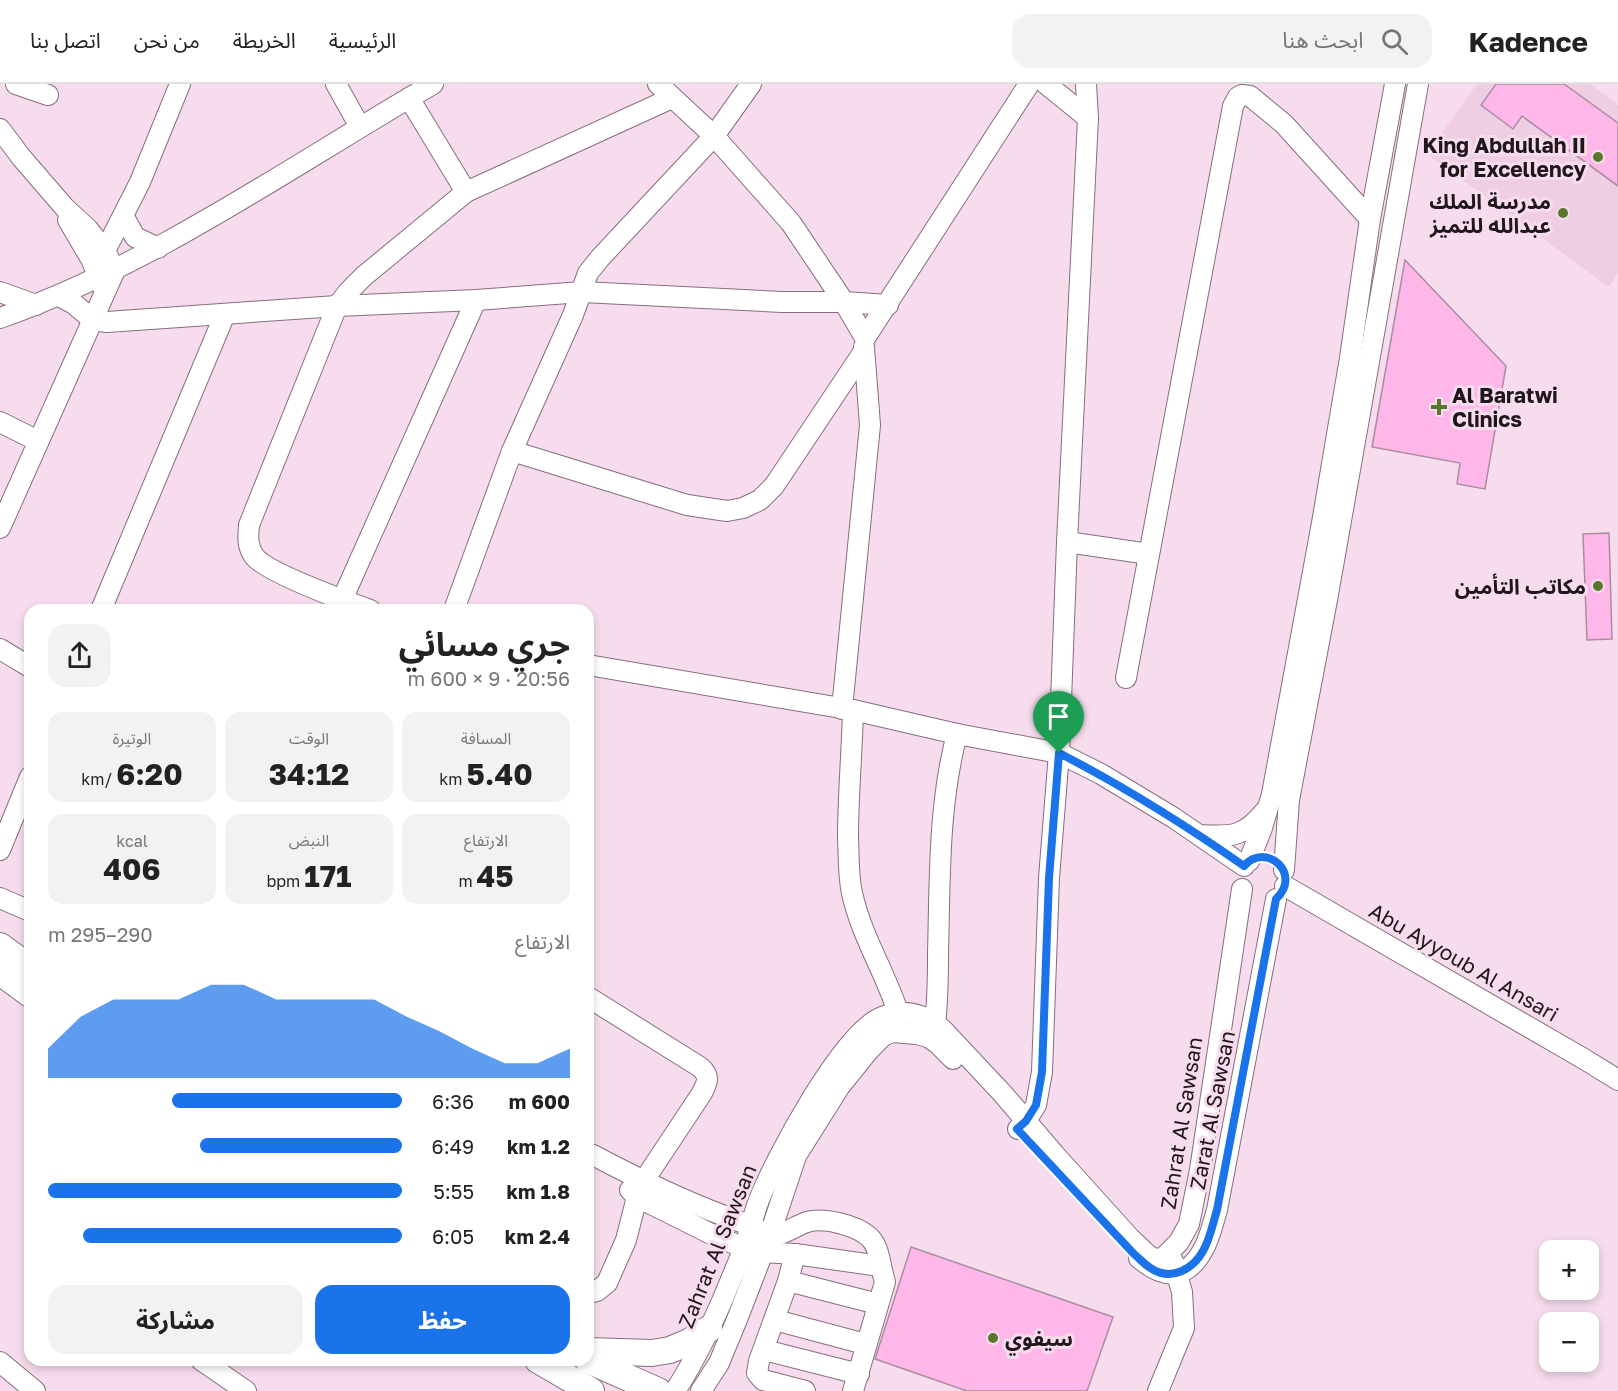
<!DOCTYPE html>
<html lang="ar">
<head>
<meta charset="utf-8">
<style>
	:root { --surface:#fff; --page:#f2f2f2; --text:#222; --muted:#767676; --line:#e0e0e0; --accent:#1a73e8 }
	body { margin:0; font-family:"Golos Text","Noto Sans Arabic",sans-serif; background:var(--page); color:var(--text); direction:rtl; height:100vh; display:flex; flex-direction:column; font-size:22px; white-space:nowrap }
	* { box-sizing:border-box; margin:0 }
	p { font-size:20px; color:var(--muted) }
	.icon { flex:none; width:33px; height:33px; fill:none; stroke:currentColor; stroke-width:2; stroke-linecap:round; stroke-linejoin:round }
	.map { position:relative; flex:1; overflow:hidden; direction:ltr }
	.side { position:absolute; left:24px; top:520px; width:570px; height:762px; display:flex; flex-direction:column; background:var(--surface); border-radius:18px; box-shadow:0 3px 9px #0003; direction:rtl }
	.side>* { flex:none }
	.controls { position:absolute; left:1539px; top:1156px; display:grid; gap:12px }
	.controls a { display:grid; place-items:center; width:60px; height:60px; border-radius:12px; background:var(--surface); box-shadow:0 3px 9px #0003; font-size:30px }
	.pin { position:absolute; display:grid; place-items:center; width:51px; height:51px; color:#fff; margin:-62px -26px; border-radius:50% 50% 50% 0; rotate:-45deg; box-shadow:0 0 6px #0007 }
	.pin .icon { rotate:45deg }
	.round { display:grid; place-items:center; flex:none; width:63px; height:63px; border-radius:18px; background:var(--page) }
	.summary { display:flex; align-items:center; justify-content:space-between; height:102px; padding:0 24px }
	h1 { font-size:33px; font-weight:700; line-height:45px }
	.stats { display:grid; grid-template-columns:repeat(3,1fr); gap:9px; height:102px; padding:6px 24px }
	.stats div { display:grid; align-content:center; border-radius:15px; background:var(--page); text-align:center }
	.stats b { font-size:30px; font-weight:700 }
	.stats small { font-size:16px; font-weight:400 }
	.stats p { font-size:16px }
	.chart { height:168px; padding:12px 24px }
	.chart p { display:flex; justify-content:space-between }
	.chart svg { width:100%; height:108px; margin-top:6px; fill:var(--accent); opacity:.7 }
	.cta { display:flex; gap:12px; margin-top:auto; padding:12px 24px }
	.cta a { flex:1; height:69px; border-radius:18px; background:var(--accent); color:#fff; font-size:24px; font-weight:700; line-height:69px; text-align:center }
	.cta a+a { background:var(--page); color:var(--text) }
	ul { padding:0 24px; list-style:none; font-size:20px }
	li { display:grid; grid-template-columns:96px 72px 1fr; align-items:center; height:45px }
	li i { height:15px; border-radius:8px; background:var(--accent) }
	header { display:flex; align-items:center; gap:36px; box-sizing:border-box; height:84px; padding:0 30px; background:var(--surface); border-bottom:2px solid var(--line) }
	header strong { font-size:28px }
	nav { display:flex; gap:33px; margin-inline-start:auto; font-size:21px }
	.search { width:420px; height:54px; background:var(--page); display:flex; align-items:center; gap:15px; box-sizing:border-box; padding:0 21px; border-radius:18px; color:var(--muted); font-size:22px }
	.map>svg:first-child { display:block }
</style>
</head>
<body>
<header>
<strong>Kadence</strong>
<div class="search"><svg class="icon" aria-label="search" viewBox="0 0 24 24"><circle cx="10" cy="10" r="6"/><path d="M15 15l6 6"/></svg>ابحث هنا</div>
<nav><a>الرئيسية</a><a>الخريطة</a><a>من نحن</a><a>اتصل بنا</a></nav>
</header>
<div class="map">
<svg width="1618" height="1307" viewBox="0 0 1618 1307">
	<rect width="100%" height="100%" fill="#f7dcee"/>
	<path fill="#efcee4" d="M1477,0H1590L1618,21V189L1609,203L1427,70Z"/>
	<g fill="#ffb7e9" stroke="#a88fa0" stroke-width="1.5">
		<path d="M1496,0H1564L1618,39V102L1522,32L1513,45L1481,21Z"/>
		<path d="M1405,176L1506,282L1485,405L1457,400L1460,379L1372,363Z"/>
		<path d="M1609,449L1612,555L1587,556L1583,450Z"/>
		<path d="M911,1163L1113,1233L1087,1307H967L875,1275Z"/>
	</g>
	<g fill="none" stroke-linecap="round" stroke-linejoin="round">
		<defs>
			<g id="minor">
				<path d="M16,0L48,11"/>
				<path d="M336,0L360,43"/>
				<path d="M658,0L714,52L791,139L844,218L888,221"/>
				<path d="M1046,0L1088,34"/>
				<path d="M409,14L466,108"/>
				<path d="M0,45L21,73L65,124L88,145L105,167L115,186L0,444"/>
				<path d="M124,133L135,153L158,164"/>
				<path d="M68,136L91,175L103,203"/>
				<path d="M105,167L140,98L180,0"/>
				<path d="M0,208L36,221"/>
				<path d="M59,212L74,220L93,236L107,238L337,222L476,216L582,208L782,218H844L865,254L1029,0"/>
				<path d="M0,234C156,179 291,82 433,0"/>
				<path d="M0,338L38,357"/>
				<path d="M512,367L687,421L727,427L743,424L760,416L774,402L864,267"/>
				<path d="M1067,458L1149,470"/>
				<path d="M342,516L476,216"/>
				<path d="M101,526L225,230"/>
				<path d="M370,526C348,518 265,488 254,472C247,462 248,453 249,441L337,222L349,207L364,192L466,108L672,14"/>
				<path d="M454,526L512,367L573,231L588,189L600,174L714,52L751,0"/>
				<path d="M0,565L30,583"/>
				<path d="M588,581L853,626L957,650L1059,669L1101,690L1174,734L1244,782"/>
				<path d="M1126,594L1233,22L1238,13L1242,11L1250,12L1284,40L1370,135"/>
				<path d="M842,625L870,341L864,263"/>
				<path d="M853,626C852,669 848,711 848,754C849,772 848,791 852,809C861,851 885,888 898,928"/>
				<path d="M1200,751C1233,753 1244,753 1266,726"/>
				<path d="M0,766L30,693"/>
				<path d="M1249,777L1262,744L1272,710L1322,439L1350,274L1370,135L1395,0"/>
				<path d="M1284,786L1289,716L1327,516L1418,0"/>
				<path d="M1285,802L1584,975L1618,996"/>
				<path d="M0,814L30,827"/>
				<path d="M588,913L700,983C710,992 708,997 702,1009L643,1098L637,1113L626,1156L607,1199L597,1207L588,1209"/>
				<path d="M935,939C938,916 938,894 938,870C940,797 938,722 957,650"/>
				<path d="M1018,1045L1026,1037L1036,1021L1042,988L1049,794L1059,669L1067,458L1088,34L1086,0"/>
				<path d="M593,1071C642,1097 691,1121 744,1139C752,1142 760,1148 769,1150C783,1153 794,1142 807,1138C823,1133 855,1141 868,1152C880,1161 880,1183 885,1198L853,1307"/>
				<path d="M630,1106L637,1113L709,1149L744,1164L761,1168L795,1170L880,1182"/>
				<path d="M795,1170L788,1197L759,1277L757,1289L763,1296L805,1307"/>
				<path d="M1139,1174C1163,1195 1186,1197 1203,1166C1210,1154 1213,1139 1217,1126L1276,815"/>
				<path d="M788,1197L878,1220"/>
				<path d="M775,1236L865,1260"/>
				<path d="M764,1266L859,1290"/>
				<path d="M201,1276L246,1307"/>
				<path d="M0,1278L35,1307"/>
				<path d="M675,1307C696,1275 710,1245 725,1210C731,1195 738,1179 744,1164C750,1148 753,1131 759,1116C775,1075 843,948 882,933C905,924 926,931 944,947L1003,1010L1055,1071L1130,1154L1149,1172L1155,1175L1163,1174L1179,1158L1189,1140L1200,1086L1242,805"/>
				<path d="M701,1307L719,1279L738,1233L770,1150L796,1072L840,1002L869,966L883,952L892,948L917,950L928,953L937,959L953,975"/>
				<path d="M1158,1307L1184,1244L1182,1208L1173,1177"/>
			</g>
			<g id="major">
				<path d="M0,862L30,884"/>
				<path d="M0,888L30,910"/>
				<path d="M588,1267L652,1269L670,1266L689,1258L709,1245"/>
				<path d="M538,1276L591,1307"/>
				<path d="M588,1276L658,1307"/>
			</g>
		</defs>
		<use href="#minor" stroke="#866e7e" stroke-width="22"/>
		<use href="#major" stroke="#866e7e" stroke-width="28"/>
		<use href="#minor" stroke="#fff" stroke-width="20"/>
		<use href="#major" stroke="#fff" stroke-width="26"/>
	</g>
	<g fill="none" stroke-linecap="round" stroke-linejoin="round">
		<defs>
			<path id="route" d="M1059,669C1125,703 1184,740 1244,782C1266,757 1303,790 1276,815L1217,1126C1213,1139 1210,1155 1203,1167C1193,1185 1172,1197 1152,1185C1145,1181 1140,1175 1134,1170L1017,1045L1026,1037L1036,1021L1042,988L1049,794Z"/>
		</defs>
		<use href="#route" stroke="#fff" stroke-width="12"/>
		<use href="#route" stroke="#1a73e8" stroke-width="8"/>
	</g>
	<g fill="#58772c" stroke="#f7dcee" stroke-width="2">
		<circle cx="1598" cy="73" r="6"/>
		<circle cx="1563" cy="129" r="6"/>
		<path d="M1436 314h6v6h6v6h-6v6h-6v-6h-6v-6h6z"/>
		<circle cx="1598" cy="502" r="6"/>
		<circle cx="993" cy="1254" r="6"/>
	</g>
	<g text-anchor="middle" dominant-baseline="central" stroke-width="6" stroke-linejoin="round" paint-order="stroke">
		<g font-size="21" font-weight="bold" fill="#20171d" stroke="#f7dcee" text-anchor="end">
			<text x="1586" y="61">King Abdullah II<tspan x="1586" dy="24">for Excellency</tspan></text>
			<text x="1551" y="117">مدرسة الملك<tspan x="1551" dy="24">عبدالله للتميز</tspan></text>
			<text x="1452" y="311" text-anchor="start">Al Baratwi<tspan x="1452" dy="24">Clinics</tspan></text>
			<text x="1586" y="502">مكاتب التأمين</text>
			<text x="1005" y="1254" text-anchor="start">سيفوي</text>
		</g>
		<g font-size="21" fill="#20171d" stroke="#f7dcee">
			<text transform="translate(1464 878) rotate(30)">Abu Ayyoub Al Ansari</text>
			<text transform="translate(1212 1026) rotate(-79)">Zarat Al Sawsan</text>
			<text transform="translate(1181 1039) rotate(-81)">Zahrat Al Sawsan</text>
			<text transform="translate(717 1162) rotate(-68)">Zahrat Al Sawsan</text>
		</g>
	</g>
</svg>
<div class="controls">
<a>+</a>
<a>−</a>
</div>
<div class="pin" style="left:1059px;top:669px;background:#1e9e55"><svg class="icon" aria-label="arrive" viewBox="0 0 24 24"><path d="M6 21V4h12l-3 4 3 4H6"/></svg></div>
<section class="side">
<div class="summary"><div><h1>جري مسائي</h1><p>20:56 · 9 × 600 m</p></div><a class="round"><svg class="icon" aria-label="share" viewBox="0 0 24 24"><path d="M12 15V3M7 8l5-5 5 5M5 13v7h14v-7"/></svg></a></div>
<div class="stats">
<div><p>المسافة</p><b>5.40<small> km</small></b></div>
<div><p>الوقت</p><b>34:12</b></div>
<div><p>الوتيرة</p><b>6:20<small> /km</small></b></div>
</div>
<div class="stats">
<div><p>الارتفاع</p><b>45<small> m</small></b></div>
<div><p>النبض</p><b>171<small> bpm</small></b></div>
<div><p>kcal</p><b>406</b></div>
</div>
<div class="chart"><p><span>الارتفاع</span>290–295 m</p>
<svg viewBox="0 0 160 44" preserveAspectRatio="none"><path d="M0 44V32L10 19L20 12L30 12L40 12L50 6L60 6L70 12L80 12L90 12L100 12L110 19L120 25L130 32L140 38L150 38L160 32V44z"/></svg>
</div>
<ul>
<li><b>600 m</b>6:36<i style="width:65%"></i></li>
<li><b>1.2 km</b>6:49<i style="width:57%"></i></li>
<li><b>1.8 km</b>5:55<i style="width:100%"></i></li>
<li><b>2.4 km</b>6:05<i style="width:90%"></i></li>
</ul>
<div class="cta"><a>حفظ</a><a>مشاركة</a></div>
</section>
</div>
</body>
</html>
